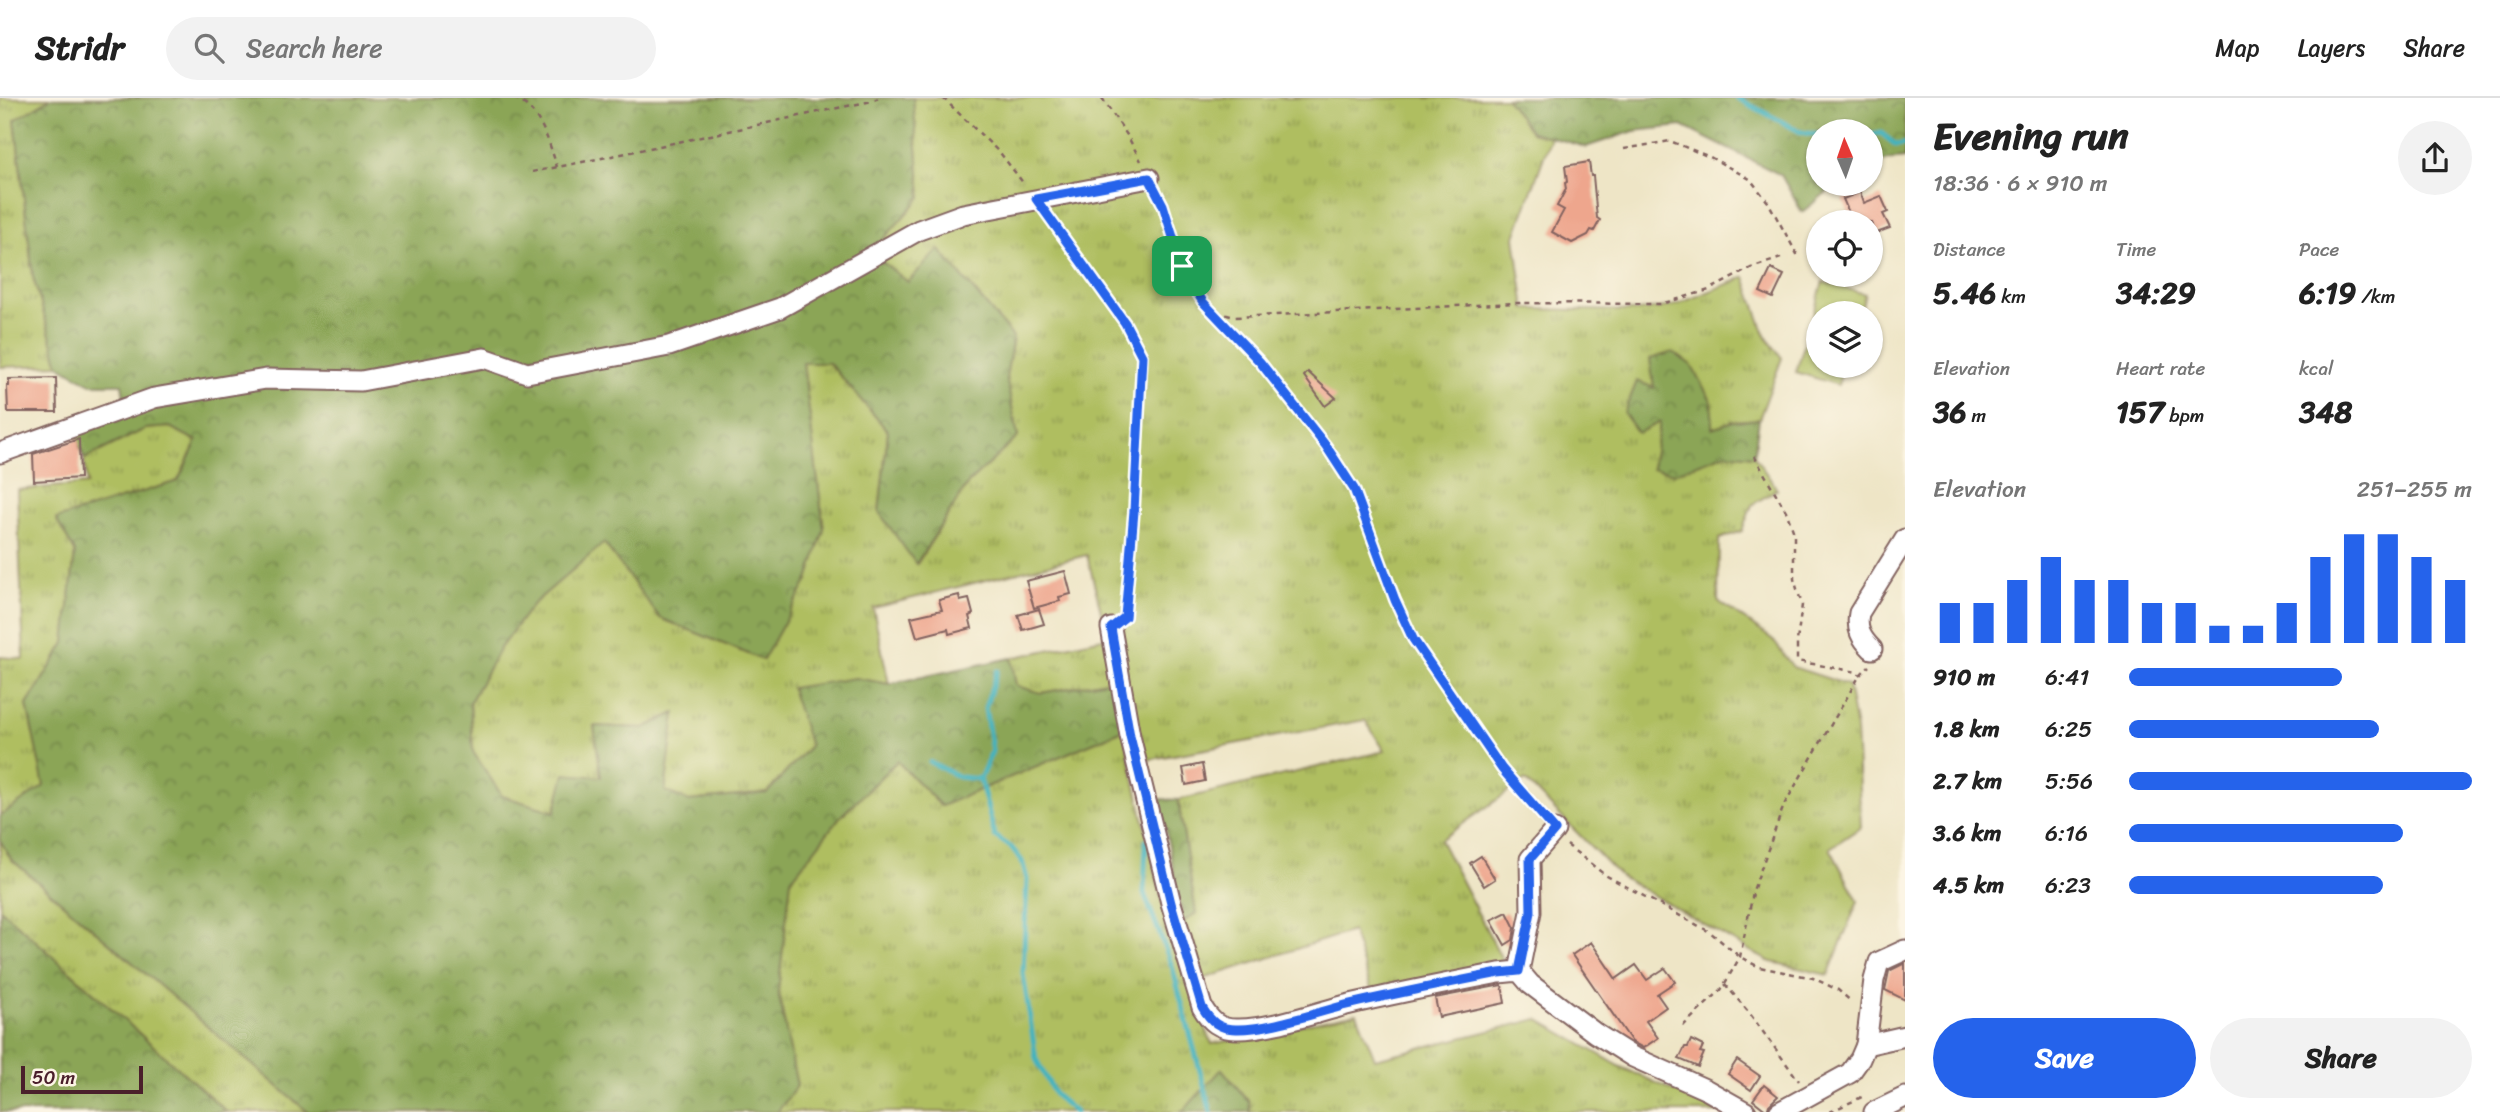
<!DOCTYPE html>
<html lang="en">
<head>
<meta charset="utf-8">
<style>
	:root { --surface:#fff; --page:#f2f2f2; --text:#222; --muted:#767676; --line:#e0e0e0; --accent:#2563eb }
	body { margin:0; font-family:Sriracha,sans-serif; background:var(--page); color:var(--text); height:100vh; display:flex; flex-direction:column; font-size:26px; white-space:nowrap }
	* { box-sizing:border-box; margin:0 }
	p { font-size:23px; color:var(--muted) }
	.icon { flex:none; width:38px; height:38px; fill:none; stroke:currentColor; stroke-width:2; stroke-linecap:round; stroke-linejoin:round }
	.map { position:relative; flex:1; overflow:hidden }
	.side { display:flex; flex-direction:column; background:var(--surface); width:595px }
	.side>* { flex:none }
	.needle { width:46px; rotate:358deg }
	.controls { position:absolute; left:1806px; top:21px; display:grid; gap:14px }
	.controls a { display:grid; place-items:center; width:77px; height:77px; border-radius:50%; background:var(--surface); box-shadow:0 2px 5px #0004; font-size:35px }
	.scale { position:absolute; left:21px; bottom:18px; width:122px; box-sizing:border-box; padding-left:7px; border:4px solid #4a1f2b; border-top:0; font-size:19px; line-height:24px; white-space:nowrap; color:#4a1f2b; -webkit-text-stroke:5px #fcf5e5; paint-order:stroke }
	.pin { position:absolute; display:grid; place-items:center; width:60px; height:60px; color:#fff; margin:-30px; border-radius:14px; box-shadow:0 4px 10px #0006 }
	.round { display:grid; place-items:center; flex:none; width:74px; height:74px; border-radius:37px; background:var(--page) }
	.head { display:flex; align-items:center; justify-content:space-between; height:119px; padding:0 28px }
	h1 { font-size:38px; font-weight:800; line-height:52px }
	.stats { display:grid; grid-template-columns:repeat(3,1fr); gap:10px; height:119px; padding:7px 28px }
	.stats div { display:grid; align-content:center }
	.stats b { font-size:30px; font-weight:800 }
	.stats small { font-size:19px; font-weight:400 }
	.stats p { font-size:19px }
	.chart { height:196px; padding:14px 28px }
	.chart p { display:flex; justify-content:space-between }
	.chart svg { width:100%; height:126px; margin-top:7px; stroke:var(--accent); stroke-width:6 }
	.button { display:flex; gap:14px; margin-top:auto; padding:14px 28px }
	.button a { flex:1; height:80px; border-radius:42px; background:var(--accent); color:#fff; font-size:28px; font-weight:800; line-height:80px; text-align:center }
	.button a+a { background:var(--page); color:var(--text) }
	ul { padding:0 28px; list-style:none; font-size:23px }
	li { display:grid; grid-template-columns:112px 84px 1fr; align-items:center; height:52px }
	li i { height:18px; border-radius:9px; background:var(--accent) }
	header { display:flex; align-items:center; gap:42px; box-sizing:border-box; height:98px; padding:0 35px; background:var(--surface); border-bottom:2px solid var(--line) }
	header strong { font-size:33px }
	nav { display:flex; gap:38px; margin-inline-start:auto; font-size:24px }
	.search { width:490px; height:63px; background:var(--page); display:flex; align-items:center; gap:18px; box-sizing:border-box; padding:0 24px; border-radius:38px; color:var(--muted); font-size:26px }
	main { display:flex; flex:1; min-height:0 }
	.map>svg:first-child { display:block }
</style>
</head>
<body>
<header>
<strong>Stridr</strong>
<div class="search"><svg class="icon" aria-label="search" viewBox="0 0 24 24"><circle cx="10" cy="10" r="6"/><path d="M15 15l6 6"/></svg>Search here</div>
<nav><a>Map</a><a>Layers</a><a>Share</a></nav>
</header>
<main>
<div class="map">
<svg width="1905" height="1014" viewBox="0 0 1905 1014">
	<defs>
		<pattern id="grass-tufts" width="24" height="20" patternUnits="userSpaceOnUse" patternTransform="scale(1.75)"><rect width="24" height="20" fill="#afbe61"/><path d="M3 7l-1-3M5 7V3M7 7l1-3M15 17l-1-3M17 17v-4M19 17l1-3" fill="none" stroke="#909a50"/></pattern>
		<pattern id="forest-crowns" width="20" height="18" patternUnits="userSpaceOnUse" patternTransform="scale(1.75)"><rect width="20" height="18" fill="#8ba557"/><path d="M2 6a3 3 0 1 1 6 0M12 15a3 3 0 1 1 6 0" fill="none" stroke="#748648"/></pattern>
	</defs>
	<rect width="100%" height="100%" fill="#fcf5e5"/>
	<filter id="ink" filterUnits="userSpaceOnUse"><feTurbulence type="fractalNoise" baseFrequency=".0143" numOctaves="2"/><feDisplacementMap in="SourceGraphic" scale="14" xChannelSelector="R" yChannelSelector="G"/><feConvolveMatrix kernelMatrix="1 2 1 2 8 2 1 2 1" color-interpolation-filters="sRGB"/></filter>
	<filter id="wash" filterUnits="userSpaceOnUse"><feTurbulence type="fractalNoise" baseFrequency=".00686" numOctaves="4" result="noise"/><feDisplacementMap in="SourceGraphic" scale="28" xChannelSelector="R" yChannelSelector="G"/><feGaussianBlur stdDeviation="1.57" result="paint"/><feColorMatrix in="noise" values="0 0 0 0 0 0 0 0 0 0 0 0 0 0 0 0 0 1.4 0 .05"/><feComposite in="paint" operator="in"/></filter>
	<g filter="url(#wash)">
		<rect width="100%" height="100%" fill="#eee5c6"/>
		<g fill="url(#grass-tufts)" stroke="#7c6e46" stroke-width="2">
			<path d="M0,0H51L15,22L33,179L59,267L0,269Z"/>
			<path d="M913,0H1506L1531,34L1551,39L1515,139L1525,211L1638,213L1673,208L1745,179L1765,237L1782,260L1759,321L1733,323L1712,331L1661,324L1652,370L1674,375L1726,355L1754,358L1777,391L1752,407L1742,433L1719,441L1718,503L1772,541L1793,569L1848,587L1856,632L1861,729L1830,750L1858,803L1828,877L1768,863L1620,778L1525,682L1440,742L1504,865L1372,894L1352,833L1203,881L1183,824L1196,815L1178,702L1385,653L1365,622L1146,662L1104,525L1087,457L873,510L889,586L855,580L810,648L767,695L688,703L665,693L675,616L644,630L594,628L602,679L555,714L502,698L473,654L470,604L500,550L532,507L604,444L660,520L763,562L824,432L803,265H829L888,333L879,414L917,466L969,384L1018,339L1006,279L1013,239L939,152L908,184L871,155L921,99Z"/>
			<path d="M170,329L197,343L178,383L57,421L75,454L65,545L27,607L45,688L0,718V559L24,561L17,392L87,386L84,361L145,331Z"/>
			<path d="M1107,539L1112,582L1041,595L1016,588L1011,560Z"/>
			<path d="M1123,632L1169,832L1212,946L1357,915L1375,961L1538,921L1621,969L1721,1014H1250L1249,1004L1179,1014H777L797,988L778,893L790,782L840,719L897,663L941,708Z"/>
			<path d="M0,742L11,761L308,1014H227L0,811Z"/>
		</g>
		<g fill="url(#forest-crowns)" stroke="#6a6241" stroke-width="2">
			<path d="M51,0H913L921,99L871,155L908,184L939,151L1013,239L1006,279L1018,339L969,384L916,466L879,414L888,333L829,265H803L824,432L808,482L763,562L660,520L604,445L532,507L500,550L470,604L473,654L502,698L555,714L565,676L601,679L594,628L644,630L675,615L665,693L688,703L767,695L810,648L791,590L855,580L889,586L1011,560L1016,588L1041,595L1112,582L1123,632L941,708L897,663L840,719L791,782L778,893L797,988L777,1014H308L11,761L0,742V718L44,688L27,607L65,545L75,454L56,421L178,383L197,343L170,329L145,331L84,361L71,326L126,312L122,286H91L59,267L33,179L15,22Z"/>
			<path d="M1506,0H1905V60L1887,62L1871,69V33H1818V86H1837L1802,114L1781,77L1682,28L1634,33L1586,49L1531,34Z"/>
			<path d="M1673,254L1691,267L1712,304V330L1733,323L1759,321L1754,358L1726,355L1674,375L1652,370L1660,324L1638,335L1624,315L1637,283L1654,290L1650,261Z"/>
			<path d="M1160,701L1178,702L1196,815L1183,824Z"/>
			<path d="M0,811L227,1014H0Z"/>
			<path d="M1222,971L1249,1004L1250,1014H1179L1184,1012Z"/>
		</g>
		<path fill="#afbe61" stroke="#7c6e46" stroke-width="2" d="M1823,184L1865,196L1860,215H1818V268H1844L1838,287L1796,274Z"/>
		<g fill="none" stroke-linecap="round" stroke-linejoin="round">
			<g stroke="#43b2be" stroke-width="5">
				<path d="M1737,0L1801,34L1818,37"/>
				<path d="M1871,36L1881,35L1896,47L1905,46"/>
				<path d="M997,573L985,610L992,653L980,681L995,738L1012,750L1022,763L1027,781L1023,875L1036,961L1055,997L1075,1014"/>
				<path d="M930,664L959,679L980,681"/>
				<path d="M1146,743L1144,795L1172,868L1211,1014"/>
			</g>
		</g>
		<g id="blocks">
			<g fill="#eea68d">
				<path d="M1589,64L1591,78H1593L1597,120L1600,122L1594,133L1591,132L1588,137L1572,145L1552,134L1564,112L1557,108L1566,91L1565,85L1567,84L1565,68Z"/>
				<path d="M1860,94L1864,105L1881,98L1888,114L1883,116L1890,130L1874,136L1871,124H1853L1843,101Z"/>
				<path d="M1771,171L1784,177L1773,200L1760,194Z"/>
				<path d="M1308,274L1336,300L1325,308L1304,278Z"/>
				<path d="M56,280L57,314H8L7,288H9V281Z"/>
				<path d="M79,341L80,380L34,383L33,356Z"/>
				<path d="M1065,473L1071,496L1059,499L1060,503L1034,510L1026,483Z"/>
				<path d="M959,497L960,503L969,501L973,516L969,518L972,530L949,536L948,531L917,539L911,519L942,512L939,502Z"/>
				<path d="M1039,511L1044,526L1023,532L1018,517Z"/>
				<path d="M1202,666L1205,683L1186,687L1183,670Z"/>
				<path d="M1481,758L1495,781L1484,788L1470,765Z"/>
				<path d="M1507,814L1515,830L1513,842L1505,847L1491,822Z"/>
				<path d="M1591,844L1616,881L1636,867L1647,882L1665,870L1673,881L1675,884L1657,896L1666,909L1646,923L1658,940L1643,950L1632,944L1572,857Z"/>
				<path d="M1905,865V902L1885,892L1889,873Z"/>
				<path d="M1502,887L1505,905L1439,919L1435,900Z"/>
				<path d="M1691,942L1703,948L1700,954L1704,955L1698,969L1679,961L1685,949H1688Z"/>
				<path d="M1737,962L1760,978L1751,992L1728,976Z"/>
				<path d="M1764,987L1778,998L1769,1007L1767,1013L1753,1002Z"/>
			</g>
		</g>
	</g>
	<g filter="url(#ink)">
		<use href="#blocks" fill-opacity="0" stroke="#836461" stroke-width="2"/>
		<g fill="none" stroke-linecap="round" stroke-linejoin="round">
			<defs>
				<g id="minor">
					<path d="M0,355L154,300L266,281L361,283L484,260L527,275L669,248L780,210L919,132L963,116L1149,80"/>
					<path d="M1111,530L1130,638L1171,805L1202,909C1211,924 1219,931 1236,931C1267,932 1315,915 1346,907C1397,895 1448,885 1499,875L1519,873L1530,886L1595,935L1633,959L1707,992L1746,1014"/>
					<path d="M1872,551C1861,540 1856,531 1859,515L1905,441"/>
					<path d="M1519,873L1531,814L1530,761L1555,732"/>
					<path d="M1866,947L1874,882L1879,864L1905,852"/>
					<path d="M1779,1014L1850,975L1860,961L1866,947L1905,938"/>
					<path d="M1874,1014L1905,999"/>
				</g>
			</defs>
			<use href="#minor" stroke="#836461" stroke-width="23"/>
			<g stroke="#836461" stroke-width="2.5" stroke-dasharray="5 5" stroke-linecap="butt">
				<path d="M514,0C540,11 549,44 557,69"/>
				<path d="M943,0L1001,56L1024,86"/>
				<path d="M1102,0L1127,37L1141,63"/>
				<path d="M1624,51L1670,43L1710,59L1750,81L1768,104L1798,158"/>
				<path d="M532,74C646,52 758,26 872,3L878,0"/>
				<path d="M1158,97L1182,168L1191,185L1203,204L1260,264L1326,348L1355,391L1395,502L1413,541L1502,671L1543,718"/>
				<path d="M1047,117L1125,225L1142,258L1134,413L1125,518"/>
				<path d="M1209,207L1219,215L1235,219L1516,205L1661,206L1709,192L1751,170L1784,159"/>
				<path d="M1754,358L1786,413L1794,435V481L1802,507L1797,543V563L1857,574L1860,577"/>
				<path d="M1567,747L1605,777L1710,834L1740,859L1759,869L1813,880L1838,892L1852,904"/>
				<path d="M1725,886L1750,916L1799,983"/>
				<path d="M1683,928L1721,892L1740,859L1754,790L1784,707L1860,577L1869,568"/>
				<path d="M1830,1014L1864,998"/>
			</g>
			<use href="#minor" stroke="#fff" stroke-width="19"/>
		</g>
	</g>
	<g fill="none" stroke-linecap="round" stroke-linejoin="round" filter="url(#ink)">
		<defs>
			<path id="route" d="M1149,80L1163,107L1182,168L1191,185L1203,204L1260,264L1326,348L1354,391L1395,502L1413,541L1502,671L1555,732L1530,761L1531,814L1519,873L1499,875C1448,885 1397,895 1346,907C1315,915 1267,932 1236,931C1219,931 1211,924 1202,909L1171,805L1130,638L1111,530L1125,519L1134,413L1142,258L1125,225L1036,101Z"/>
		</defs>
		<use href="#route" stroke="#fff" stroke-width="14"/>
		<use href="#route" stroke="#2563eb" stroke-width="9"/>
	</g>
</svg>
<div class="controls">
<a><svg class="needle" viewBox="-14 -14 28 28"><path d="M0-13l5 13h-10z" fill="#e53935"/><path d="M0 13l5-13h-10z" fill="#767676"/></svg></a>
<a><svg class="icon" aria-label="locate" viewBox="0 0 24 24"><circle cx="12" cy="12" r="6"/><path d="M12 2v4M12 18v4M2 12h4M18 12h4"/></svg></a>
<a><svg class="icon" aria-label="layers" viewBox="0 0 24 24"><path d="M12 4l9 5-9 5-9-5zM3 14l9 5 9-5"/></svg></a>
</div>
<div class="scale">50 m</div>
<div class="pin" style="left:1182px;top:168px;background:#1e9e55"><svg class="icon" aria-label="arrive" viewBox="0 0 24 24"><path d="M6 21V4h12l-3 4 3 4H6"/></svg></div>
</div>
<section class="side">
<div class="head"><div><h1>Evening run</h1><p>18:36 · 6 × 910 m</p></div><a class="round"><svg class="icon" aria-label="share" viewBox="0 0 24 24"><path d="M12 15V3M7 8l5-5 5 5M5 13v7h14v-7"/></svg></a></div>
<div class="stats">
<div><p>Distance</p><b>5.46<small> km</small></b></div>
<div><p>Time</p><b>34:29</b></div>
<div><p>Pace</p><b>6:19<small> /km</small></b></div>
</div>
<div class="stats">
<div><p>Elevation</p><b>36<small> m</small></b></div>
<div><p>Heart rate</p><b>157<small> bpm</small></b></div>
<div><p>kcal</p><b>348</b></div>
</div>
<div class="chart"><p><span>Elevation</span>251–255 m</p>
<svg viewBox="0 0 160 44" preserveAspectRatio="none"><path d="M5 44V30M15 44V30M25 44V22M35 44V14M45 44V22M55 44V22M65 44V30M75 44V30M85 44V38M95 44V38M105 44V30M115 44V14M125 44V6M135 44V6M145 44V14M155 44V22"/></svg>
</div>
<ul>
<li><b>910 m</b>6:41<i style="width:62%"></i></li>
<li><b>1.8 km</b>6:25<i style="width:73%"></i></li>
<li><b>2.7 km</b>5:56<i style="width:100%"></i></li>
<li><b>3.6 km</b>6:16<i style="width:80%"></i></li>
<li><b>4.5 km</b>6:23<i style="width:74%"></i></li>
</ul>
<div class="button"><a>Save</a><a>Share</a></div>
</section>
</main>
</body>
</html>
